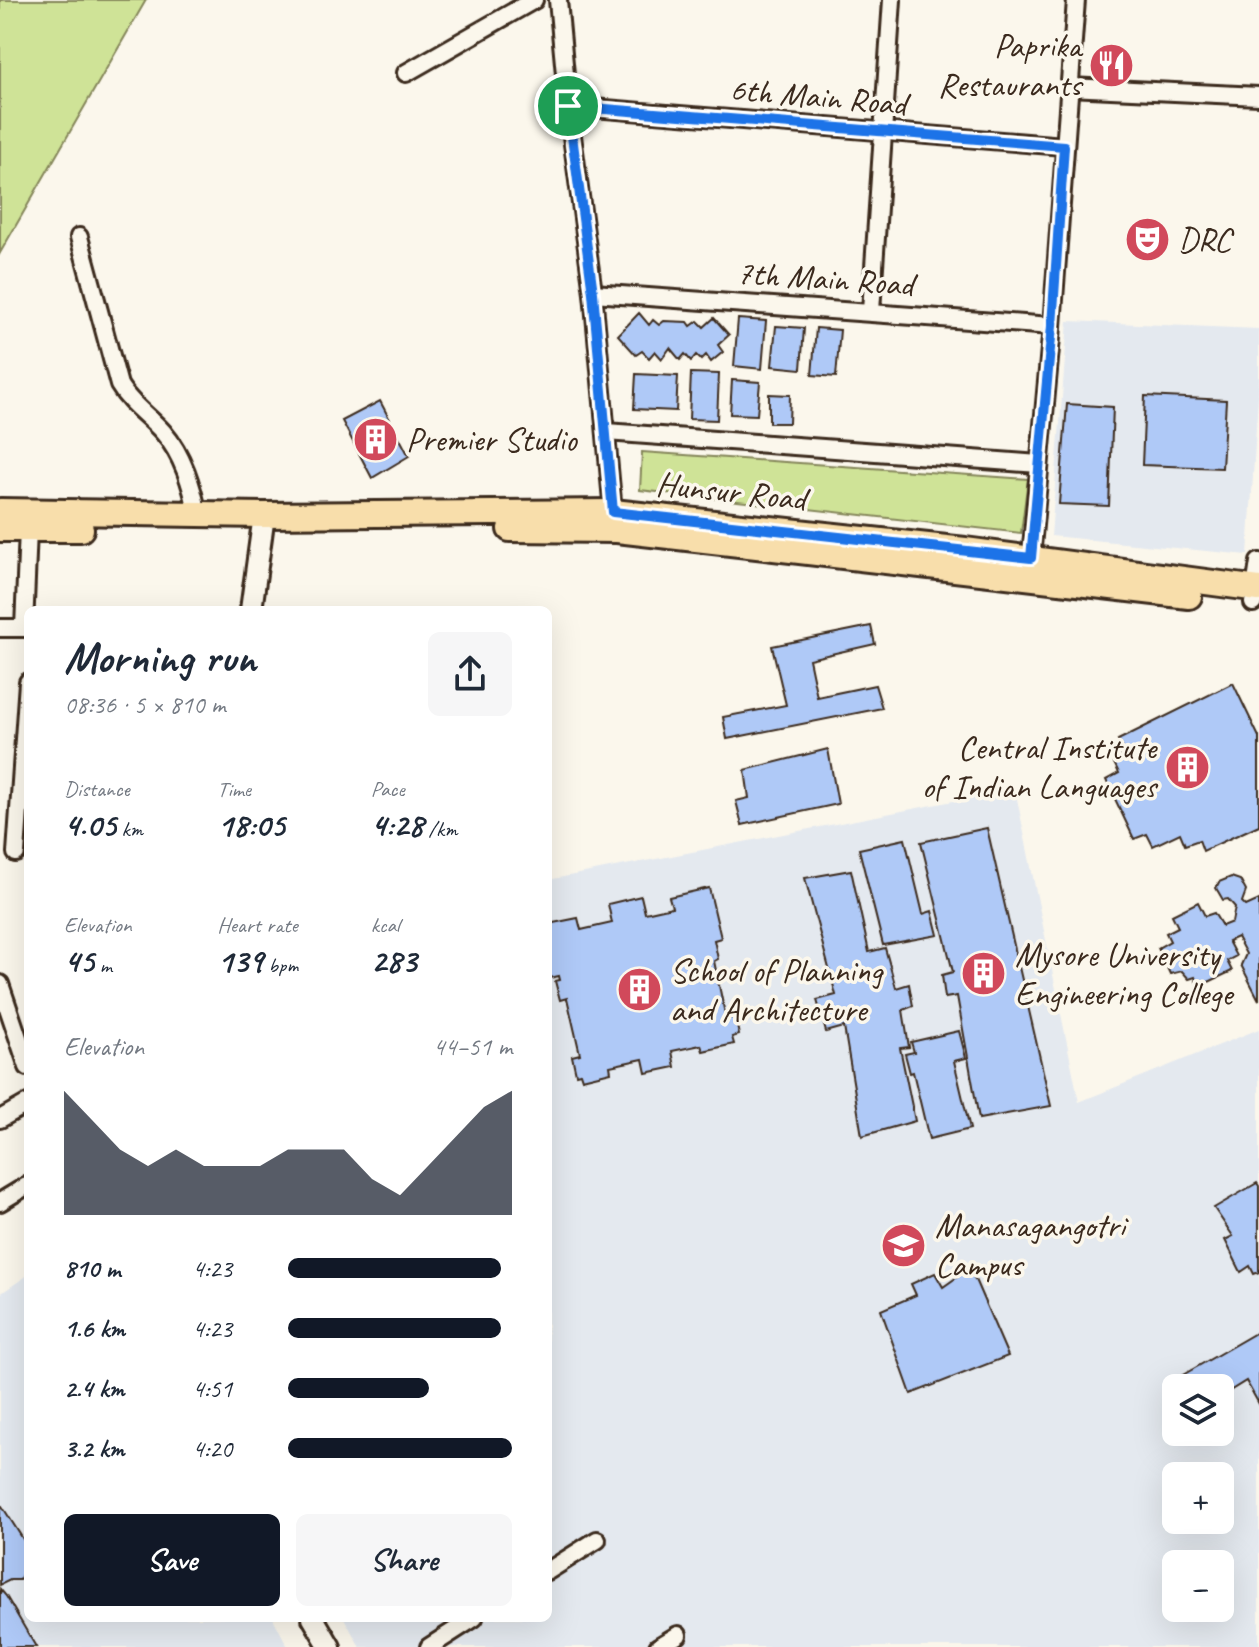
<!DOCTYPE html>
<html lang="en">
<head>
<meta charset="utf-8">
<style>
	:root { --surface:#fff; --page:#f6f6f7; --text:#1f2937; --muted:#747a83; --accent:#111827 }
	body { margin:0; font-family:Caveat,sans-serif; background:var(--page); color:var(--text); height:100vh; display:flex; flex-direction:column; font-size:30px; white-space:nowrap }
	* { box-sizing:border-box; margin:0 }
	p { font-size:26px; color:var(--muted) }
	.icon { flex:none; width:44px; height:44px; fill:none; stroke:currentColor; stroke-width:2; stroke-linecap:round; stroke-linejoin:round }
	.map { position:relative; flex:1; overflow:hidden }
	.side { position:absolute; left:24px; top:606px; width:528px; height:1016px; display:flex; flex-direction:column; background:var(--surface); border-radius:12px; box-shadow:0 8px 32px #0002 }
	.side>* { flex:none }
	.tools { position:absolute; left:1162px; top:1374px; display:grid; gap:16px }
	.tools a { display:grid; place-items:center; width:72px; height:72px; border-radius:12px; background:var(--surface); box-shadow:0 8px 32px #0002; font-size:40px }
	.pin { position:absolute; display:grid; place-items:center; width:68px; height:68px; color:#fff; margin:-34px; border:4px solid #fff; border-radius:50%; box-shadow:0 2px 8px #0007 }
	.round { display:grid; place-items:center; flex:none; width:84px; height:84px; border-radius:12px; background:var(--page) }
	.head { display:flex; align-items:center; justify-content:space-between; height:136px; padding:0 40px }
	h1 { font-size:44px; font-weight:700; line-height:60px }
	.figures { display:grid; grid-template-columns:repeat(3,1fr); gap:12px; height:136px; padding:8px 40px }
	.figures div { display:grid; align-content:center }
	.figures b { font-size:34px; font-weight:700 }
	.figures small { font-size:22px; font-weight:400 }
	.figures p { font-size:22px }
	.chart { height:224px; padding:16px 40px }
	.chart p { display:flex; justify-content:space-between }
	.chart svg { width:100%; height:144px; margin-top:8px; fill:var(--accent); opacity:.7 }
	.action { display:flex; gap:16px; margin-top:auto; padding:16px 40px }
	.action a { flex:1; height:92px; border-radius:12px; background:var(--accent); color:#fff; font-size:32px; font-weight:700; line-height:92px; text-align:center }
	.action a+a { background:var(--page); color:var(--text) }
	ul { padding:0 40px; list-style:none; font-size:26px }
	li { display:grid; grid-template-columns:128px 96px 1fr; align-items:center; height:60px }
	li i { height:20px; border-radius:10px; background:var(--accent) }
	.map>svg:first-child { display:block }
</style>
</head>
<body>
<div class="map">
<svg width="1259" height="1647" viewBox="0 0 1259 1647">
	<rect width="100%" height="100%" fill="#fbf7ec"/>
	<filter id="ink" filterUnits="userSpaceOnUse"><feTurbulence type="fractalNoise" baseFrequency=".0125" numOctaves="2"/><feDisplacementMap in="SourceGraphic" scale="16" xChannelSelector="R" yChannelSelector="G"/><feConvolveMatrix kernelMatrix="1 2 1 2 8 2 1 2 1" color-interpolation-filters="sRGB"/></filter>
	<g filter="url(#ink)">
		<g fill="#e4e9ef" fill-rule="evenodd">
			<path d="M1068,321L1259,329V381L1248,555L1051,536Z"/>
			<path d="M1015,789L1079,1102L1259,1029V1647H360L344,1618H548V880ZM1176,1388H1220V1432H1176ZM1176,1476H1220V1520H1176ZM1176,1564H1220V1608H1176Z"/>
			<path d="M28,1275V1618H273L288,1647H0V1294Z"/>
		</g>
		<g fill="#cfe397" stroke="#85865a" stroke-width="2">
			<path d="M0,0H146L0,253Z"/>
			<path d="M642,452L1028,479L1021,533L640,490Z"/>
		</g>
		<g fill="#afc9f7" stroke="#3b2a1e" stroke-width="2">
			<path d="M639,313L649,325L653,320L659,325L664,321L688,322L691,326L698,321L704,327L714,318L729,335L718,345L723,352L711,362L706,355L701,360L696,355L691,361L685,354L680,360L670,348L662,359L655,351L649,358L642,351L636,355L618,335Z"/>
			<path d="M738,319L766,321L762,369L734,366Z"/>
			<path d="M776,326L804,328L801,369L772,366Z"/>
			<path d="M816,328L840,330L836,377L812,375Z"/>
			<path d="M691,373L719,374L717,420L689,419Z"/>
			<path d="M636,374L678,376L676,411L634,409Z"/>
			<path d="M732,380L760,382L757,415L730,414Z"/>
			<path d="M769,394L790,395L789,423H769Z"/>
			<path d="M1145,396L1226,400L1222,468L1142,465Z"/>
			<path d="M380,401L409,456L372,478L342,421Z"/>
			<path d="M1067,404L1113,407L1109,506L1059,504Z"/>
			<path d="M871,626L875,644L809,659L817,697L875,685L882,708L727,739L723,717L786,705L772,646Z"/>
			<path d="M1233,683L1259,737V825L1203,851L1199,840L1185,845L1180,833L1153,846L1147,834L1134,839L1106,780L1119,773L1113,761L1126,754L1118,740Z"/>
			<path d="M828,749L838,804L742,825L736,801L749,798L745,770Z"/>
			<path d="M987,828L1051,1106L979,1119L957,996L945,998L942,975L953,972L921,842Z"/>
			<path d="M905,839L923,914L932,911L938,935L883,945L859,849Z"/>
			<path d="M851,870L869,952L885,948L896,988L909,984L913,1006L903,1010L909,1047L900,1048L915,1121L862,1136L844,1027L826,1032L817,1000L836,995L805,878Z"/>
			<path d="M1231,877L1240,880L1246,891L1242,902L1246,906L1259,900V1000L1241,965L1246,954L1237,937L1228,941L1236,956L1227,961L1232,971L1198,987L1195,977L1189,979L1182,971L1170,974L1158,948L1170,941L1166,933L1178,927L1172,915L1198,902L1205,916L1214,913L1222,926L1232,922L1235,907L1228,899L1223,900L1216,888L1219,882Z"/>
			<path d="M709,888L721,938L714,940L718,959L714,961L726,1019L735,1017L739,1035L732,1037L734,1044L703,1051L701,1045L672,1051L675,1067L646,1073L643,1059L610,1066L611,1072L582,1079L580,1073L576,1074L572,1056L580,1054L567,998L560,1000L555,981L560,980L559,976L550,978L548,970V924L578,918L581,930L612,923L608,904L641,896L645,913L672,907L669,897Z"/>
			<path d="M959,1031L966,1058L954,1061L970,1129L929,1139L913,1072L910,1073L905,1054L914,1052L911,1042Z"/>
			<path d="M1257,1183L1259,1186V1272L1254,1274L1250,1266L1241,1272L1225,1240L1233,1236L1214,1208Z"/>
			<path d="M970,1268L1008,1356L911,1394L881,1310L916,1295L911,1284L935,1273L943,1287Z"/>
			<path d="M1259,1331V1404L1246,1381L1220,1397V1388H1188L1181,1376Z"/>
			<path d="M2,1506L28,1547V1566L24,1569L20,1580H10L0,1585V1507Z"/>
			<path d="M0,1589L6,1596L36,1647H0Z"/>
		</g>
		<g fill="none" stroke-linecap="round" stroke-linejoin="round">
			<defs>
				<g id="minor">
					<path d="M558,0L568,106L593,293L613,512"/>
					<path d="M406,73L534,0"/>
					<path d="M1069,87L1259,96"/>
					<path d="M568,106L1064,146"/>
					<path d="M79,237L119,385C130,404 149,416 163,432C183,455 192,486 198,515"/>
					<path d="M593,293L1052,326"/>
					<path d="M871,311L892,0"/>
					<path d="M606,432L1039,464"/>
					<path d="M1030,569L1052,326L1076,0"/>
					<path d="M1253,603L1259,562"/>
					<path d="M0,628H28"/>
					<path d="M24,628L28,529"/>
					<path d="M16,853L28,682"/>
					<path d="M0,984L28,1067"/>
					<path d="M0,1119L28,1103"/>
					<path d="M0,1202L28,1185"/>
					<path d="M548,1571L597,1540"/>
					<path d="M429,1647L474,1618"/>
					<path d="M658,1647L678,1635"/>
				</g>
				<g id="tertiary">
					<path d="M251,610L264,515"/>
					<path d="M313,1618L330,1647"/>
				</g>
				<g id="primary">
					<path d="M0,511L264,515L613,512L965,550L1259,589"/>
					<path d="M0,529H81"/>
					<path d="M510,529L617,530L1189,596"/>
				</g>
			</defs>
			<use href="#minor" stroke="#3b2a1e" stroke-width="22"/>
			<use href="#tertiary" stroke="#3b2a1e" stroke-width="26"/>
			<use href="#primary" stroke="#3b2a1e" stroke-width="30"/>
			<use href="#minor" stroke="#fbf7ec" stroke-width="16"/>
			<use href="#tertiary" stroke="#fbf7ec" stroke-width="20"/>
			<use href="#primary" stroke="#f8deab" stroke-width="24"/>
		</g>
	</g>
	<g fill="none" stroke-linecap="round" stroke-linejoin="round" filter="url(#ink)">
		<defs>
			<path id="route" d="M568,106L1064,146L1052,326L1031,558L613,512L593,293Z"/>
		</defs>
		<use href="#route" stroke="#fff" stroke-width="16"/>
		<use href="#route" stroke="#1a73e8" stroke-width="10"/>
	</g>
	<defs>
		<symbol id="restaurant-disc" viewBox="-11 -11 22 22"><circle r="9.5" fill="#d1495b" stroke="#fbf7ec"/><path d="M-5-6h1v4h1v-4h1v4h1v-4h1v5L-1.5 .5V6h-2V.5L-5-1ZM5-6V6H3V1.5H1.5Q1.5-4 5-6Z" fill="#fff"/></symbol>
		<symbol id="theatre-disc" viewBox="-11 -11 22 22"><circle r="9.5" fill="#d1495b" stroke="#fbf7ec"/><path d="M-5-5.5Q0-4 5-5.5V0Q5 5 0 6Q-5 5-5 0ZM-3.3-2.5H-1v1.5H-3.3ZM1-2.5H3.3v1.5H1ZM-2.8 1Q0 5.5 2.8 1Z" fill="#fff"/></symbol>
		<symbol id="building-disc" viewBox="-11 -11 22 22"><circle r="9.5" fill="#d1495b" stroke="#fbf7ec"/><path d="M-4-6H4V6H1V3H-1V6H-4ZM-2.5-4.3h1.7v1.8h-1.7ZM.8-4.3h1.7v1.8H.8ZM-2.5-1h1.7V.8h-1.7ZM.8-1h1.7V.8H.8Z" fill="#fff"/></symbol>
		<symbol id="university-disc" viewBox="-11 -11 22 22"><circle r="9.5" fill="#d1495b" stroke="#fbf7ec"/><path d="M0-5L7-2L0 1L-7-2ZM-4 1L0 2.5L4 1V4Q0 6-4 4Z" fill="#fff"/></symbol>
	</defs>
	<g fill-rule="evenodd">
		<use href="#restaurant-disc" x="1086" y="40" width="51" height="51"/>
		<use href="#theatre-disc" x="1122" y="214" width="51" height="51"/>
		<use href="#building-disc" x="350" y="414" width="51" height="51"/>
		<use href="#building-disc" x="1162" y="742" width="51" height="51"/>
		<use href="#building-disc" x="958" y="948" width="51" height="51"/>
		<use href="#building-disc" x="614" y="964" width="51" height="51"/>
		<use href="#university-disc" x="878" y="1220" width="51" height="51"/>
	</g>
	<g text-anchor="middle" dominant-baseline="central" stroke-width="7" stroke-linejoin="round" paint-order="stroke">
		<g font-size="34" fill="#3b2a1e" stroke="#fbf7ec" text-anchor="start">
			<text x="1081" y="45" text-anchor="end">Paprika<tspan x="1081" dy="39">Restaurants</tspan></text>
			<text x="1178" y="239">DRC</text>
			<text x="406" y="439">Premier Studio</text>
			<text x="1156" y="747" text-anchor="end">Central Institute<tspan x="1156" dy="39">of Indian Languages</tspan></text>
			<text x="1015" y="954">Mysore University<tspan x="1015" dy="39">Engineering College</tspan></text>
			<text x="670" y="970">School of Planning<tspan x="670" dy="39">and Architecture</tspan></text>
			<text x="935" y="1225">Manasagangotri<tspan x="935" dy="39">Campus</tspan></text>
		</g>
		<g font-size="34" fill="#3b2a1e" stroke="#fbf7ec">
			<text transform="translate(818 96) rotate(5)">6th Main Road</text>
			<text transform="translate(825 278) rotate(4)">7th Main Road</text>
			<text transform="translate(731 491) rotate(6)">Hunsur Road</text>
		</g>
	</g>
</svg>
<div class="tools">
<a><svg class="icon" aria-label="layers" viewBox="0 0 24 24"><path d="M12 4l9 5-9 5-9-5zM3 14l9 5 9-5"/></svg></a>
<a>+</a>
<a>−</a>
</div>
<div class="pin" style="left:568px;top:106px;background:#1e9e55"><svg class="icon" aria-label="arrive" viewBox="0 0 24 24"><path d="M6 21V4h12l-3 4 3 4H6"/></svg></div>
<section class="side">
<div class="head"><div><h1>Morning run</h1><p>08:36 · 5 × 810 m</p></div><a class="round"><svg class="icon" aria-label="share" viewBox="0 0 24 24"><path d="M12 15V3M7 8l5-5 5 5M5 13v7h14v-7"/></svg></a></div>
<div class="figures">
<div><p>Distance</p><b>4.05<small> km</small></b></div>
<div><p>Time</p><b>18:05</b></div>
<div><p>Pace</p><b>4:28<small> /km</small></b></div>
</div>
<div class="figures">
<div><p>Elevation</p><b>45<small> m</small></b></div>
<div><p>Heart rate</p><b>139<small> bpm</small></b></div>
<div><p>kcal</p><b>283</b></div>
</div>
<div class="chart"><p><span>Elevation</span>44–51 m</p>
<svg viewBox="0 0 160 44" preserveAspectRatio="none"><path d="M0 44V6L10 15L20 24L30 29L40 24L50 29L60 29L70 29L80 24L90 24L100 24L110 33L120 38L130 29L140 20L150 11L160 6V44z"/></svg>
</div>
<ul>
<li><b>810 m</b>4:23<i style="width:95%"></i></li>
<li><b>1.6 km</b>4:23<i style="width:95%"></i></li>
<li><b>2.4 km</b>4:51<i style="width:63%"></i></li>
<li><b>3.2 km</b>4:20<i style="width:100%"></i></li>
</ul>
<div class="action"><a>Save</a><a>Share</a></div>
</section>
</div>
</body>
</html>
